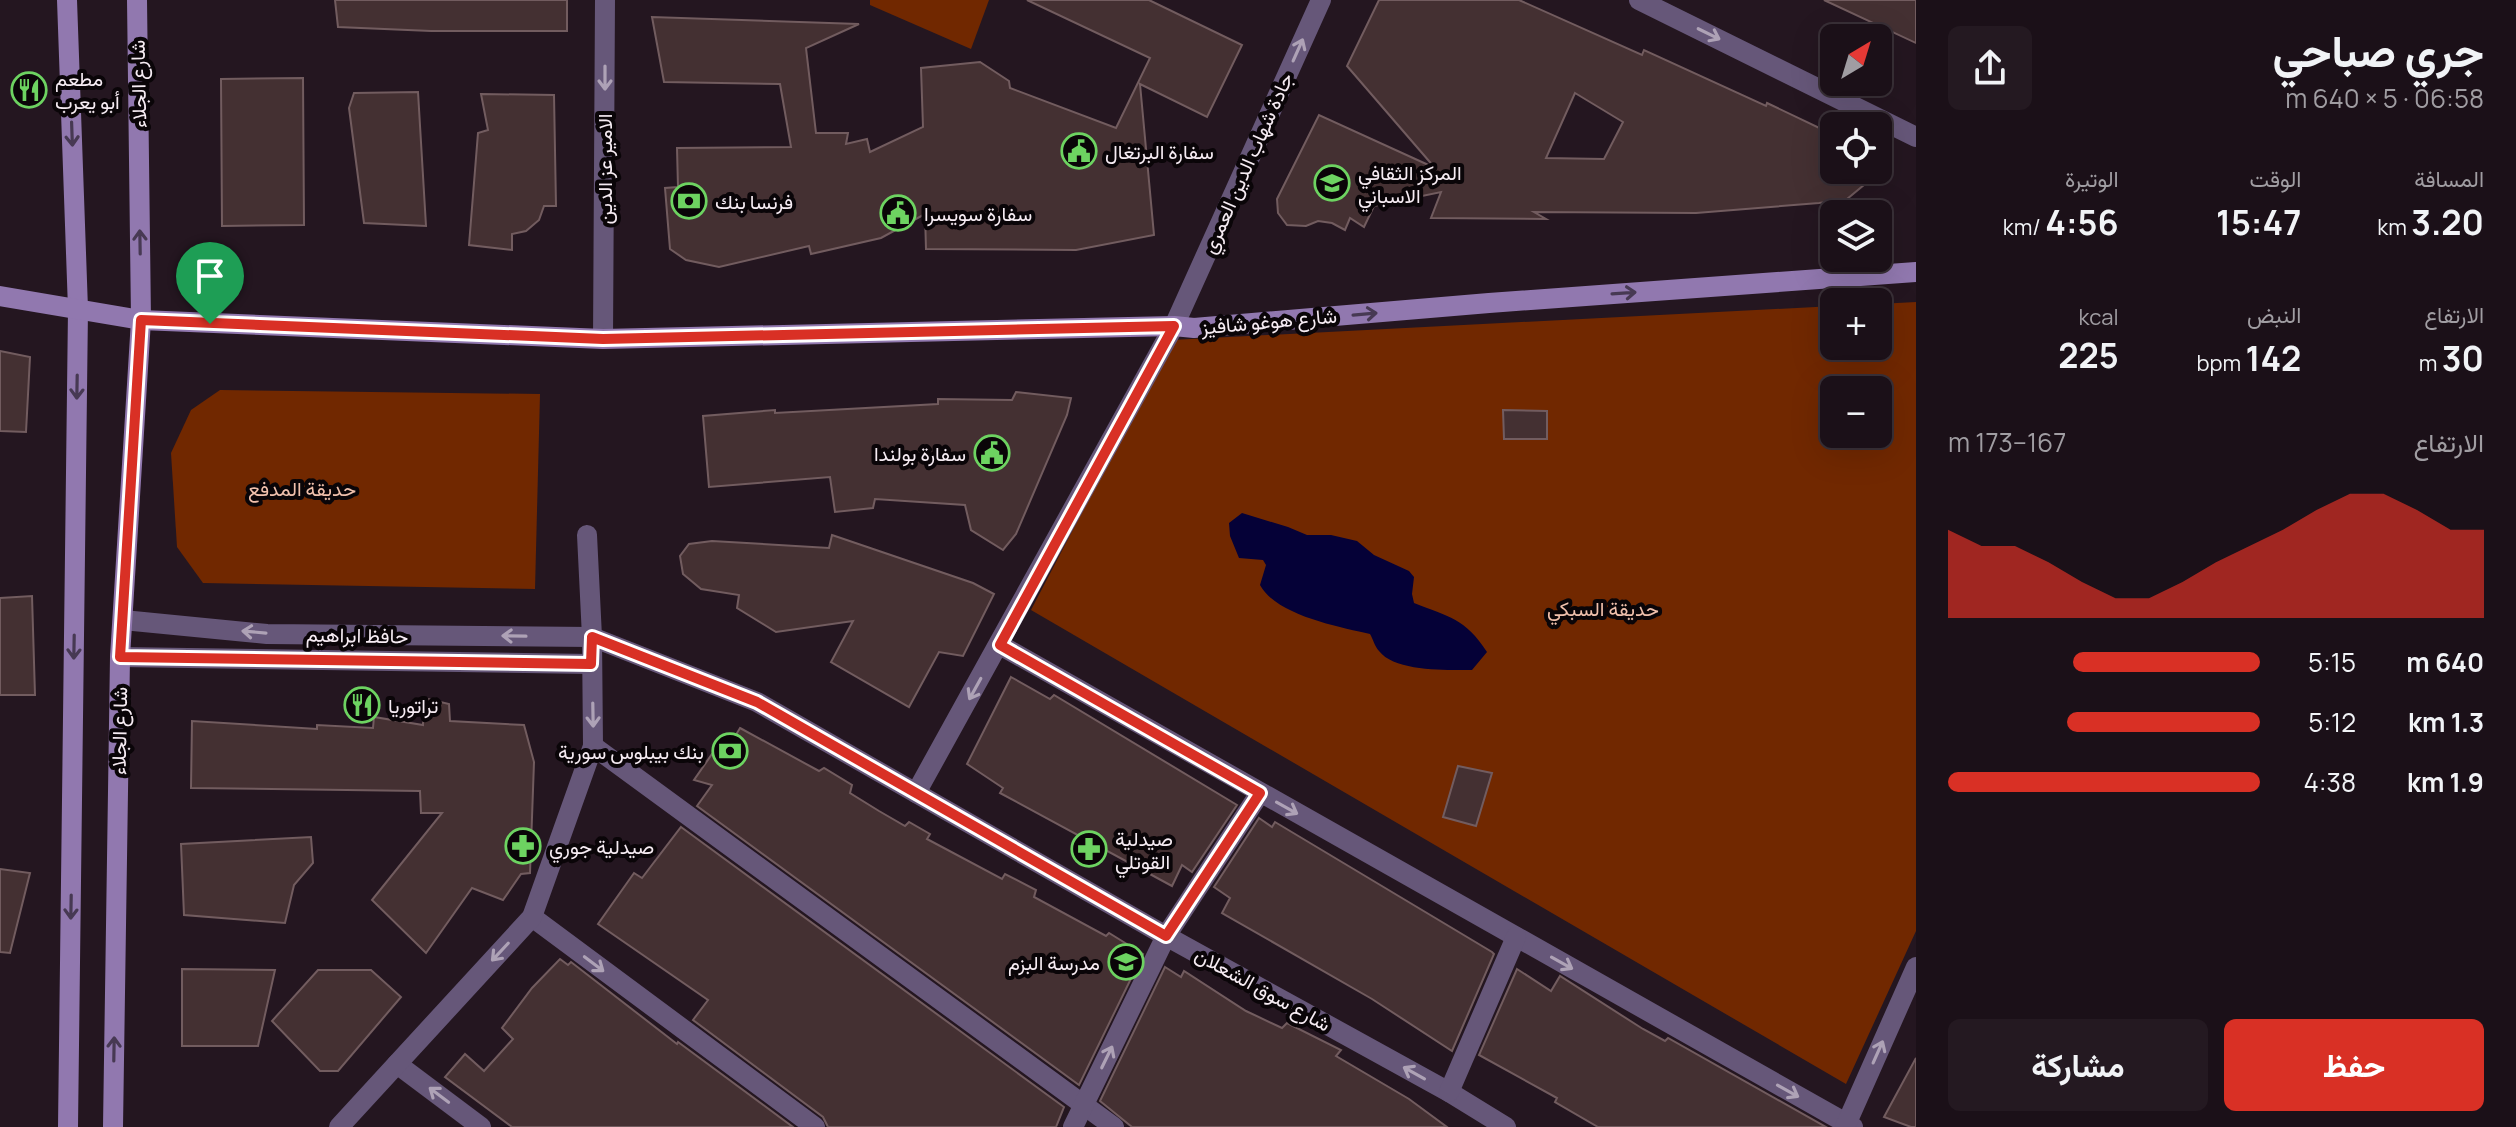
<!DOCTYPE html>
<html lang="ar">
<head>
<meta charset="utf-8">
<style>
	:root { --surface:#1b1018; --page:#241921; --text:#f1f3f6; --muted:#a09da2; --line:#393037; --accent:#d93025 }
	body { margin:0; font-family:Manrope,Vazirmatn,sans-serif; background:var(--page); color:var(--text); direction:rtl; height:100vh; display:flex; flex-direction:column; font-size:30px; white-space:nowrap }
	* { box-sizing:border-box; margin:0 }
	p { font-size:26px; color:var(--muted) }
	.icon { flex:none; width:44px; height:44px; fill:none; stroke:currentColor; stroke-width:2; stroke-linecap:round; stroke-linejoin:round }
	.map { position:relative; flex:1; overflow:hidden; direction:ltr }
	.drawer { display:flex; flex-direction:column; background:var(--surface); width:600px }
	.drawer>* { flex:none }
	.needle { width:52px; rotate:38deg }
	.tools { position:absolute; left:1820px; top:24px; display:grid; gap:16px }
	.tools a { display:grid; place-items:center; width:72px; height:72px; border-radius:12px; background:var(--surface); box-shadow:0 8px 32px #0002,0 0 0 2px var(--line); font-size:40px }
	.pin { position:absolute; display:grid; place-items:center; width:68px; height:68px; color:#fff; margin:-82px -34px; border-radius:50% 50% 50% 0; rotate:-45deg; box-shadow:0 0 8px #0007 }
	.pin .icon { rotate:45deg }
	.round { display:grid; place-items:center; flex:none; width:84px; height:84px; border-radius:12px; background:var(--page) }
	.headline { display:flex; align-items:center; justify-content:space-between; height:136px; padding:0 32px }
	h1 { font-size:44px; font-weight:700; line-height:60px }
	.metrics { display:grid; grid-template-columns:repeat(3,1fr); gap:12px; height:136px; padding:8px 32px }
	.metrics div { display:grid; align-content:center }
	.metrics b { font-size:34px; font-weight:700 }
	.metrics small { font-size:22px; font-weight:400 }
	.metrics p { font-size:22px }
	.chart { height:224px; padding:16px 32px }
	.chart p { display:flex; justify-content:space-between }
	.chart svg { width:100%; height:144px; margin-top:8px; fill:var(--accent); opacity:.7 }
	.primary-button { display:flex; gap:16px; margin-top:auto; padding:16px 32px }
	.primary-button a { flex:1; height:92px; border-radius:12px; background:var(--accent); color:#fff; font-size:32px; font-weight:700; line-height:92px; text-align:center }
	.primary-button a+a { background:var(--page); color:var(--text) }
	ul { padding:0 32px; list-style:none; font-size:26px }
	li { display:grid; grid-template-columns:128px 96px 1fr; align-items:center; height:60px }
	li i { height:20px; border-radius:10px; background:var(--accent) }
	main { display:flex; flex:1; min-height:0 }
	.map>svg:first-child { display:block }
</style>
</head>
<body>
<main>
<section class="drawer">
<div class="headline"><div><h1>جري صباحي</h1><p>06:58 · 5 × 640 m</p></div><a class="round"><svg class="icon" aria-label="share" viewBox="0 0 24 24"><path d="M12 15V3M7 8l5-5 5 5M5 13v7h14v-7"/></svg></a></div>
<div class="metrics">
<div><p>المسافة</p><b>3.20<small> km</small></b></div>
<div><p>الوقت</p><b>15:47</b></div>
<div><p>الوتيرة</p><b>4:56<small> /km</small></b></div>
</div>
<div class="metrics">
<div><p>الارتفاع</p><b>30<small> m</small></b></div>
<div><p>النبض</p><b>142<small> bpm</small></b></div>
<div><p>kcal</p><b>225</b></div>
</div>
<div class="chart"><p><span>الارتفاع</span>167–173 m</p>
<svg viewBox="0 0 160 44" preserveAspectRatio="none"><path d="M0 44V17L10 22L20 22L30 27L40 33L50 38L60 38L70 33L80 27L90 22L100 17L110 11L120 6L130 6L140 11L150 17L160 17V44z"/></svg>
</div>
<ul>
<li><b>640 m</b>5:15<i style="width:60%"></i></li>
<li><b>1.3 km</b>5:12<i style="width:62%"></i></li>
<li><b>1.9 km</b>4:38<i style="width:100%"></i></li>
</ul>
<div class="primary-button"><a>حفظ</a><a>مشاركة</a></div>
</section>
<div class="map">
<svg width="1916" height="1127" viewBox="0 0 1916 1127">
	<rect width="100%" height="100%" fill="#241620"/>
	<g fill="#712800" fill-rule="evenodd">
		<path d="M870,0H989L971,49L870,5Z"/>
		<path d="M1916,302V931L1846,1084L1031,610L1172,340L1834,306V346H1878V304ZM1834,390H1878V434H1834Z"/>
		<path d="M220,390L540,394L535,589L203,583L177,547L171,453L191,410Z"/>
	</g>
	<path fill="#050137" d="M1242,513L1288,527L1307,535H1331L1357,541L1374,555L1409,571L1414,577L1412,594L1414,603C1449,617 1465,618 1487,652L1472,670C1448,670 1395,672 1379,651C1375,647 1373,639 1370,634C1339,627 1276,615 1260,585L1266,565L1263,560L1239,558L1230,536L1229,523Z"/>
	<g fill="#443032" stroke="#725c5f" stroke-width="2" fill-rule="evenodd">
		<path d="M335,0H567V31H431L338,27Z"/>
		<path d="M1027,0H1149L1242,45L1207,117L1140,84L1154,235L1076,250L926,249L925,214L881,238L811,254L809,246L719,267L686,260L670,249L665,188L678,187L677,148L791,147L780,84L664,82L652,17L859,24L806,48L816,133H848L846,144L867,139L870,152L923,127L921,68L980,62L1009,81L1010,88L1116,128L1150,58Z"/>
		<path d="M1379,0H1519L1642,55L1644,50L1766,106L1767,103L1834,135V170H1882L1847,199L1819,203L1696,213L1534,212L1546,219L1431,218L1441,192L1374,206L1364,227L1350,218L1345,230L1332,223L1318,221L1306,226L1287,225L1278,213L1277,199L1319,115L1435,168L1347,66ZM1575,93L1623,122L1604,159L1546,158Z"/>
		<path d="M1824,0H1916V43Z"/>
		<path d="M303,78L304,225L222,226L221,79Z"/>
		<path d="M418,92L426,226L364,223L349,108L354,93Z"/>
		<path d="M481,94L554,95L556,206H544L539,220L526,231L512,234V250L469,245L478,133L488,130Z"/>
		<path d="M0,351L30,357L26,432L0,431Z"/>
		<path d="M1016,392L1071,398L1067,415L1016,534L1003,550L971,530L965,505L875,499L873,508L835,512L830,477L709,487L703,416L775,410V413L938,404V399L1012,400Z"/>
		<path d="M1503,410L1547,411V439H1504Z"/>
		<path d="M832,535L973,583L994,594L963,656L939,652L909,707L831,662L853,621L776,632L737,608L739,595L701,589L683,574L680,556L689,544L712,541L829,548Z"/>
		<path d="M32,596L35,695H0V598Z"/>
		<path d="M1011,677L1050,699L1054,695L1237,805L1192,872L1182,865L1172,886L1000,793L1003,788L967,764Z"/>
		<path d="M424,698L449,704L450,721L524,725L534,762L530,873L521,874L503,900L472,888L426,953L372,900L442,813H421L420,791L191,788L192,721L317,729V725L373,728L374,717L423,725Z"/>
		<path d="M740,728L819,771L824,768L852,785L850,793L879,811L905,826L909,822L930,834L927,839L1002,879L1005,874L1036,890L1034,897L1106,936L1109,933L1143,954L1079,1085L697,806L712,785L694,780L712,754L721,760Z"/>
		<path d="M1458,766L1492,773L1476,826L1443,817Z"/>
		<path d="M1259,818L1272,827L1275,822L1492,952L1494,954L1452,1051L1372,999L1222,913L1230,898L1214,887Z"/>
		<path d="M681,827L1064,1107L1056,1127H828L823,1117L693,1020L708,1000L598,924L634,873L642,878Z"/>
		<path d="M311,837L313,863L294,885L285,923L184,915L181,844Z"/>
		<path d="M0,869L30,873L10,953L0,952Z"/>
		<path d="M560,959L568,965L571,962L677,1044L678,1042L793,1127H512L445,1077L465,1054L484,1071L513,1039L502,1028L532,988Z"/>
		<path d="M1165,967L1181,977L1184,971L1246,1011L1282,1028L1287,1023L1341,1050L1336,1056L1409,1099L1447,1127H1132L1100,1101Z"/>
		<path d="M182,969L275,970L258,1046H182Z"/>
		<path d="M1517,969L1551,991L1560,976L1643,1029L1665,1041L1668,1038L1826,1127H1598L1555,1102L1557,1098L1479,1055Z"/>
		<path d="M318,970H371L401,997L338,1071H320L272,1021Z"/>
		<path d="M1916,1058V1127H1911L1884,1117Z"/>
	</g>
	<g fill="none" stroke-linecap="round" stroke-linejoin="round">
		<g stroke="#665779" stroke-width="20">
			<path d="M603,339L605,0"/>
			<path d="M123,620L267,634L592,637L757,702L1166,936L1449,1092L1506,1127"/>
			<path d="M1000,645L1853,1127"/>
			<path d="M120,657L591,664"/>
			<path d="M593,746L1114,1127"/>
			<path d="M916,793L1174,326L1321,0"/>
			<path d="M532,917L815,1127"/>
			<path d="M397,1064L481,1127"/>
			<path d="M1449,1092L1516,937"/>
			<path d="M339,1127L532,917L593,746L592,637L587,535"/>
			<path d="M1073,1127L1166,936L1260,793"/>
			<path d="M1845,1127L1916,967"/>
		</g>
		<path stroke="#665779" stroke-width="20" d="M1639,0L1916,137"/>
		<g stroke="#9178af" stroke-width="20">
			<path d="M67,0L78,309L68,1127"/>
			<path d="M0,296L141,320L603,339L1174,326L1194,328L1489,303L1916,272"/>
			<path d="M113,1127L120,657L141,320L137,0"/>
		</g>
	</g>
	<defs><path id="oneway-shaft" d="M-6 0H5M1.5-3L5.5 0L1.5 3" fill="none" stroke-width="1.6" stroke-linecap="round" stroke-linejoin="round" transform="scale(2)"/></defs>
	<g stroke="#aea2b6">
		<use href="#oneway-shaft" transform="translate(1709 34) rotate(26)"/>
		<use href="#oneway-shaft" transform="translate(1298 50) rotate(-66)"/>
		<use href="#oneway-shaft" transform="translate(605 78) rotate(90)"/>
		<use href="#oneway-shaft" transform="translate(254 632) rotate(-175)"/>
		<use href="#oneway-shaft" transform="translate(514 636) rotate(-179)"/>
		<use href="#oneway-shaft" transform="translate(975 689) rotate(119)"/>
		<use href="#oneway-shaft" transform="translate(593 715) rotate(89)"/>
		<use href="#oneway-shaft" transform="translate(1287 808) rotate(29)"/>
		<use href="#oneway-shaft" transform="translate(500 952) rotate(133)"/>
		<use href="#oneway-shaft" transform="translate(1562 963) rotate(29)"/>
		<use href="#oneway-shaft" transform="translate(594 964) rotate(37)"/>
		<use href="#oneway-shaft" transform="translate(1878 1052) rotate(-66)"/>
		<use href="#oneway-shaft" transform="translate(1107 1057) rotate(-64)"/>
		<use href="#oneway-shaft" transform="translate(1414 1073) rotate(-151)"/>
		<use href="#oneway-shaft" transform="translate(1788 1091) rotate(29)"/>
		<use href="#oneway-shaft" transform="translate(439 1095) rotate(-143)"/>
	</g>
	<g stroke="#473953">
		<use href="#oneway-shaft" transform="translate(72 134) rotate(88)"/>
		<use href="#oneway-shaft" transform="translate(140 242) rotate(-91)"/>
		<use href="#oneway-shaft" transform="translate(1624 293) rotate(-4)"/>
		<use href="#oneway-shaft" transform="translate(1365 314) rotate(-5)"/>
		<use href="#oneway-shaft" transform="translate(77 387) rotate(91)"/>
		<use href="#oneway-shaft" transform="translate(74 647) rotate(91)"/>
		<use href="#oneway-shaft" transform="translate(71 907) rotate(91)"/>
		<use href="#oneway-shaft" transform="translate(114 1049) rotate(-89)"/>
	</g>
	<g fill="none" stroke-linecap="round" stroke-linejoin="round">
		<defs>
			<path id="route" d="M141,320L603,339L1174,326L1000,645L1260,793L1166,936L757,702L592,637L591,664L120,657Z"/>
		</defs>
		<use href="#route" stroke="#fff" stroke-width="16"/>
		<use href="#route" stroke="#d93025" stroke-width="10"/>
	</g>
	<defs>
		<symbol id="restaurant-ring" viewBox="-11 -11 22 22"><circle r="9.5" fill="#0a0508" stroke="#6dd361" stroke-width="1.5"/><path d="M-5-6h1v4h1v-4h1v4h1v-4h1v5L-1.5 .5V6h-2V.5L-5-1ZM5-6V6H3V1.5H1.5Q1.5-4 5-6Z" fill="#6dd361"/></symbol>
		<symbol id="civic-ring" viewBox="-11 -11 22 22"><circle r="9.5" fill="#0a0508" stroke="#6dd361" stroke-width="1.5"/><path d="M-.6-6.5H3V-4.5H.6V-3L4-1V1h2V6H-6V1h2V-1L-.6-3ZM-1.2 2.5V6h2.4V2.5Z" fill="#6dd361"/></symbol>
		<symbol id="school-ring" viewBox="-11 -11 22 22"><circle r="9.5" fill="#0a0508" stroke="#6dd361" stroke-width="1.5"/><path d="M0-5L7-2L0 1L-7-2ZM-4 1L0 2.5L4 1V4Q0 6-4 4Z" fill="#6dd361"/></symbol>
		<symbol id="bank-ring" viewBox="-11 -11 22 22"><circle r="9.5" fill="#0a0508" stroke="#6dd361" stroke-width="1.5"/><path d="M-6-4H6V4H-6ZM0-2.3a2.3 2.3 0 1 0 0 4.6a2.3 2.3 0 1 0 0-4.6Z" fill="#6dd361"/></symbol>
		<symbol id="pharmacy-ring" viewBox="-11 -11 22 22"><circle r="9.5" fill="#0a0508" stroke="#6dd361" stroke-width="1.5"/><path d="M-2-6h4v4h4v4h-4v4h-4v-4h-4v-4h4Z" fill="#6dd361"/></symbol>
	</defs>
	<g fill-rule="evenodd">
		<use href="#restaurant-ring" x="9" y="70" width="40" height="40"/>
		<use href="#civic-ring" x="1059" y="131" width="40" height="40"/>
		<use href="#school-ring" x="1312" y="163" width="40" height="40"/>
		<use href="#bank-ring" x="669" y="181" width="40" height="40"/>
		<use href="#civic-ring" x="878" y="193" width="40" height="40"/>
		<use href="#civic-ring" x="972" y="433" width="40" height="40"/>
		<use href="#restaurant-ring" x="342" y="685" width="40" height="40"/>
		<use href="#bank-ring" x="710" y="731" width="40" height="40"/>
		<use href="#pharmacy-ring" x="503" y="826" width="40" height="40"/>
		<use href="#pharmacy-ring" x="1069" y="829" width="40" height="40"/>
		<use href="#school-ring" x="1106" y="942" width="40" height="40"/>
	</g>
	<g text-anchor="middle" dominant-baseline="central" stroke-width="8" stroke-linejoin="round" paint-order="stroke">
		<g font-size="20" fill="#f6ecf3" stroke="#0a0508" text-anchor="start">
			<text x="55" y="78">مطعم<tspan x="55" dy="23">أبو يعرب</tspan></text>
			<text x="1105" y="151">سفارة البرتغال</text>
			<text x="1358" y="172">المركز الثقافي<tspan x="1358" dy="23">الاسباني</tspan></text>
			<text x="715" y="201">فرنسا بنك</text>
			<text x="924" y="213">سفارة سويسرا</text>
			<text x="966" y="453" text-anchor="end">سفارة بولندا</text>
			<text x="388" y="705">تراتوريا</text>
			<text x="704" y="751" text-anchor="end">بنك بيبلوس سورية</text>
			<text x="1115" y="838">صيدلية<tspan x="1115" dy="23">القوتلي</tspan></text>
			<text x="549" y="846">صيدلية جوري</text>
			<text x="1100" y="962" text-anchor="end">مدرسة البزم</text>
		</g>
		<g font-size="20" fill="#f6ecf3" stroke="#0a0508">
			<text transform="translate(138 84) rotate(-91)">شارع الجلاء</text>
			<text transform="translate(1247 163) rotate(-66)">جادة شهاب الدين العمري</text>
			<text transform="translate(604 169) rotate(-90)">الامير عز الدين</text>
			<text transform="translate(1269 321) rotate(-5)">شارع هوغو شافيز</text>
			<text transform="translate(357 635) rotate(1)">حافظ ابراهيم</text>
			<text transform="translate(119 731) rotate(-89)">شارع الجلاء</text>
			<text transform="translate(1263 989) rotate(29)">شارع سوق الشعلان</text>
		</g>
		<g font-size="20" fill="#f0c0ac" stroke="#0a0508">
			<text x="302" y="488">حديقة المدفع</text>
			<text x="1603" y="608">حديقة السبكي</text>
		</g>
	</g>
</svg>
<div class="tools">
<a><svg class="needle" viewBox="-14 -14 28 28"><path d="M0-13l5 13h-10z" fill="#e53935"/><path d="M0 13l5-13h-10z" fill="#a09da2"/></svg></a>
<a><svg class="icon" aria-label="locate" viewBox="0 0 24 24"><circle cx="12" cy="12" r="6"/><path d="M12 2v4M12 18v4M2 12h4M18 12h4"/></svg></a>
<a><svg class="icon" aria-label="layers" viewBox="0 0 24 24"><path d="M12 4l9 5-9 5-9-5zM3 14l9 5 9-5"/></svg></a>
<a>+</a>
<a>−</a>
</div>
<div class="pin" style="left:210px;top:324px;background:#1e9e55"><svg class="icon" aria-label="arrive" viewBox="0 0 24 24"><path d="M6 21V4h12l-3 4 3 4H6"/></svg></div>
</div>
</main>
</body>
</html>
